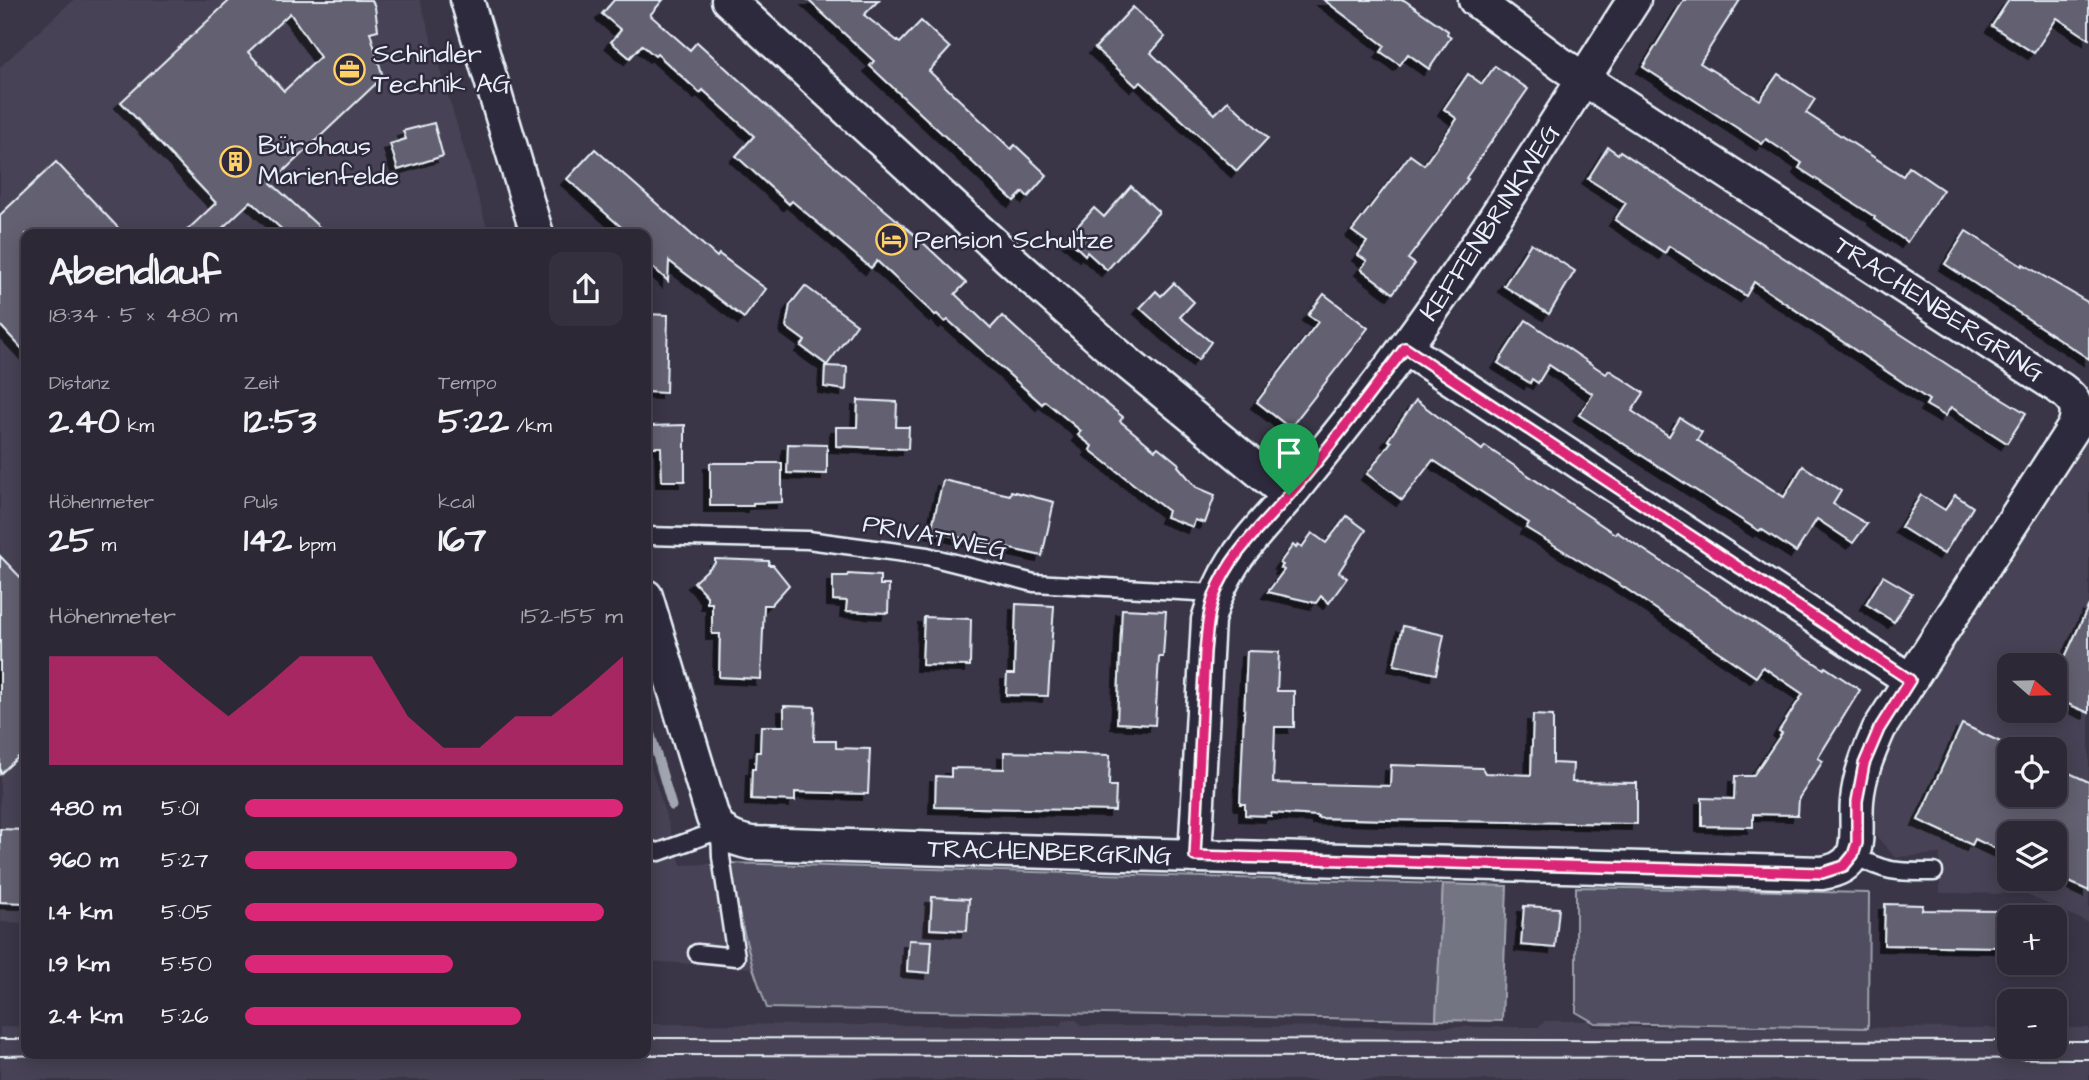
<!DOCTYPE html>
<html lang="de">
<head>
<meta charset="utf-8">
<style>
	:root { --surface:#2c2836; --page:#34303e; --text:#f1f3f6; --muted:#a6a6ad; --line:#484451; --accent:#db2777 }
	body { margin:0; font-family:"Architects Daughter",sans-serif; background:var(--page); color:var(--text); height:100vh; display:flex; flex-direction:column; font-size:26px; white-space:nowrap }
	* { box-sizing:border-box; margin:0 }
	p { font-size:23px; color:var(--muted) }
	.icon { flex:none; width:38px; height:38px; fill:none; stroke:currentColor; stroke-width:2; stroke-linecap:round; stroke-linejoin:round }
	.map { position:relative; flex:1; overflow:hidden }
	.panel { position:absolute; left:21px; top:229px; width:630px; height:830px; display:flex; flex-direction:column; background:var(--surface); border-radius:14px; box-shadow:0 4px 18px #0003,0 0 0 2px var(--line) }
	.panel>* { flex:none }
	.needle { width:46px; rotate:110deg }
	.buttons { position:absolute; left:1997px; top:653px; display:grid; gap:14px }
	.buttons a { display:grid; place-items:center; width:70px; height:70px; border-radius:14px; background:var(--surface); box-shadow:0 4px 18px #0003,0 0 0 2px var(--line); font-size:35px }
	.pin { position:absolute; display:grid; place-items:center; width:60px; height:60px; color:#fff; margin:-72px -30px; border-radius:50% 50% 50% 0; rotate:-45deg; box-shadow:0 0 7px #0007 }
	.pin .icon { rotate:45deg }
	.round { display:grid; place-items:center; flex:none; width:74px; height:74px; border-radius:14px; background:var(--page) }
	.summary { display:flex; align-items:center; justify-content:space-between; height:119px; padding:0 28px }
	h1 { font-size:38px; font-weight:700; line-height:52px }
	.figures { display:grid; grid-template-columns:repeat(3,1fr); gap:10px; height:119px; padding:7px 28px }
	.figures div { display:grid; align-content:center }
	.figures b { font-size:35px; font-weight:700 }
	.figures small { font-size:19px; font-weight:400 }
	.figures p { font-size:19px }
	.chart { height:196px; padding:14px 28px }
	.chart p { display:flex; justify-content:space-between }
	.chart svg { width:100%; height:126px; margin-top:7px; fill:var(--accent); opacity:.7 }
	ul { padding:0 28px; list-style:none; font-size:23px }
	li { display:grid; grid-template-columns:112px 84px 1fr; align-items:center; height:52px }
	li i { height:18px; border-radius:9px; background:var(--accent) }
	.map>svg:first-child { display:block }
</style>
</head>
<body>
<div class="map">
<svg width="2089" height="1080" viewBox="0 0 2089 1080">
	<defs>
		<filter id="shadow"><feDropShadow dx="-6" dy="6" stdDeviation="0" flood-color="#0009"/></filter>
	</defs>
	<rect width="100%" height="100%" fill="#3a3648"/>
	<filter id="ink" filterUnits="userSpaceOnUse"><feTurbulence type="fractalNoise" baseFrequency=".0143" numOctaves="2"/><feDisplacementMap in="SourceGraphic" scale="14" xChannelSelector="R" yChannelSelector="G"/><feConvolveMatrix kernelMatrix="1 2 1 2 8 2 1 2 1" color-interpolation-filters="sRGB"/></filter>
	<g filter="url(#ink)">
		<g fill="#464354" fill-rule="evenodd">
			<path d="M73,0H420L489,234H26V923L0,922V67Z"/>
			<path d="M2089,431V923L2025,894L1940,893V854L1895,857L1876,836L1873,800L1877,773L1885,751ZM2009,665H2054V710H2009ZM2009,749H2054V794H2009ZM2009,833H2054V878H2009Z"/>
			<path d="M646,751L681,865L726,863L753,968L646,961Z"/>
			<path d="M1064,1020H1076L1081,1026L1539,1027L1545,1021H1589L1594,1027L2009,1028V1046H2054L2055,1028H2089V1080H0V1027L26,1026V1054H646V1024L1060,1026Z"/>
		</g>
		<g fill="#504e5f" stroke="#9ca0ac" stroke-width="2">
			<path d="M726,863L1443,884L1436,1020L767,1008L753,968Z"/>
			<path d="M1576,887L1869,893L1868,1028L1595,1023L1576,1012Z"/>
		</g>
		<path fill="#737482" stroke="#a2a6b1" stroke-width="2" d="M1443,884L1507,886L1502,1021L1436,1020Z"/>
		<g fill="none" stroke-linecap="round" stroke-linejoin="round">
			<path stroke="#a2a6b1" stroke-width="9" d="M646,718L672,806"/>
		</g>
		<g fill="#636171" stroke="#e8f1f8" stroke-width="2" fill-rule="evenodd" filter="url(#shadow)">
			<path d="M230,0H372L375,7L378,30L370,32L383,77L271,183L327,234H287L251,201L216,234H183L216,203L121,102ZM290,13L320,57L284,91L248,52Z"/>
			<path d="M614,0H663L650,15L690,50L697,42L836,168L918,238L966,283L955,294L991,328L1002,316L1034,345L1123,417L1120,421L1155,450L1158,447L1179,464L1178,466L1196,487L1215,495L1205,523L1195,520L1193,527L1166,517L1168,511L1090,450L1092,446L1078,435L1081,431L1045,401L1042,404L948,320L945,322L937,314L935,315L877,261L871,268L792,201L789,204L736,156L754,136L703,90L700,93L657,54L655,56L642,45L630,58L611,42L621,30L602,14Z"/>
			<path d="M808,0H879L864,15L900,43L921,21L950,48L929,71L1011,149L1015,145L1047,175L1028,197L1023,192L1014,201L870,66L874,61Z"/>
			<path d="M1324,0H1404L1448,31L1447,34L1451,37L1429,69L1408,54L1400,65L1381,52L1385,46Z"/>
			<path d="M1684,0H1740L1700,63L1760,100L1778,74L1815,99L1806,113L1903,176L1909,167L1943,190L1907,242L1874,219L1875,217L1799,168L1802,163L1766,139L1762,144L1643,67Z"/>
			<path d="M2009,0H2089V39L2057,18L2034,53L1992,26Z"/>
			<path d="M1133,7L1165,37L1151,53L1215,114L1228,101L1268,138L1237,171L1141,82L1136,86L1095,48Z"/>
			<path d="M1495,66L1528,89L1466,178L1468,179L1408,259L1415,264L1393,293L1361,269L1367,261L1358,255L1367,242L1352,231L1410,155L1424,165L1457,119L1444,109L1468,74L1482,84Z"/>
			<path d="M434,123L443,156L398,170L390,144L406,139L403,131Z"/>
			<path d="M1608,147L1618,154L1620,151L1965,376L2026,413L2007,443L1951,407L1945,416L1926,405L1929,400L1754,282L1746,296L1669,246L1665,253L1615,220L1626,203L1588,179Z"/>
			<path d="M595,149L717,257L719,254L766,289L744,318L669,261L668,281L646,261V234H629L567,179Z"/>
			<path d="M56,162L124,234H26V353L0,325V215Z"/>
			<path d="M1131,186L1159,212L1107,270L1087,252L1085,255L1067,238L1094,208L1104,217Z"/>
			<path d="M1966,231L2022,266L2023,264L2089,303V359L1945,264Z"/>
			<path d="M1531,243L1575,271L1549,314L1504,286Z"/>
			<path d="M1174,283L1194,302L1180,317L1211,342L1198,360L1140,308L1156,291L1161,296Z"/>
			<path d="M805,286L857,324L827,365L801,346L805,341L786,327L790,305Z"/>
			<path d="M1324,294L1368,328L1290,428L1257,402L1318,322L1308,315Z"/>
			<path d="M646,314L668,315L666,393L646,392Z"/>
			<path d="M1526,320L1606,374L1609,370L1644,393L1632,411L1669,436L1680,418L1702,432L1697,440L1784,497L1803,466L1841,491L1833,504L1867,524L1853,543L1817,519L1796,552L1761,529L1759,531L1579,415L1593,394L1549,365L1538,383L1532,379L1530,383L1498,363Z"/>
			<path d="M825,366L847,367L846,390L824,387Z"/>
			<path d="M858,400L897,402L896,427H909L908,449L836,446V427H857Z"/>
			<path d="M1416,400L1482,450L1485,446L1615,534L1617,532L1824,669L1825,667L1860,690L1818,758L1823,761L1799,798L1798,815L1753,814V827L1702,826V798L1734,799L1735,776H1753L1782,733L1779,731L1803,694L1763,667L1756,677L1625,588L1526,528L1529,523L1433,460L1402,500L1367,474L1391,442L1388,440Z"/>
			<path d="M685,425V481H662L661,447H650L649,426Z"/>
			<path d="M788,444L827,445V474L787,473Z"/>
			<path d="M710,463H782V502L753,503V506H710Z"/>
			<path d="M943,480L1010,495L1011,491L1054,502L1042,556L931,531Z"/>
			<path d="M1921,495L1945,510L1955,495L1973,507L1944,554L1901,527Z"/>
			<path d="M1347,516L1366,530L1339,572L1347,578L1329,603L1321,596L1316,603L1268,592L1284,570L1281,568L1283,565L1280,563L1293,545L1296,548L1298,544L1302,547L1312,533L1326,543Z"/>
			<path d="M0,556L26,583V750L0,774Z"/>
			<path d="M715,559L769,561V565H773L789,585L771,605H764L761,679L719,677L720,634H712V603H707V596L694,582L715,563Z"/>
			<path d="M848,574L880,576V585H889L888,613L846,611L847,601L833,600V576H847Z"/>
			<path d="M1883,576L1912,593L1894,622L1866,604Z"/>
			<path d="M1016,604L1054,606L1048,696L1006,695L1007,674H1014Z"/>
			<path d="M2089,605V713L2054,698V681Z"/>
			<path d="M1122,609L1166,611L1163,657H1159L1155,725L1117,723Z"/>
			<path d="M924,617L971,619L970,666L922,665Z"/>
			<path d="M1403,626L1444,635L1436,674L1394,665Z"/>
			<path d="M1247,651L1279,652L1277,691H1294V727H1275L1273,783L1390,786L1391,765L1482,768L1485,773L1531,775L1533,715L1553,716V763L1573,764L1572,782L1637,783V824L1388,820L1318,818V816L1271,813V816L1245,815V804H1240Z"/>
			<path d="M784,706L815,707L814,741H836V748L870,749L868,794L795,792V801L751,799L752,769H755L756,752H760L761,726H784Z"/>
			<path d="M1962,724L2009,746V794H2054V766L2089,782V891L2054,875V833H2009V855L1975,839L1972,845L1918,820Z"/>
			<path d="M1004,752L1110,755L1109,786H1116L1115,811L935,807L936,776L951,777V768L1004,769Z"/>
			<path d="M0,829L26,830V903L0,902Z"/>
			<path d="M932,897L969,899L967,931L930,929Z"/>
			<path d="M1885,904L1923,905L1922,910L2000,911V947L1884,945Z"/>
			<path d="M1524,906L1559,908L1555,948L1521,945Z"/>
			<path d="M909,940L932,941L930,973L907,971Z"/>
		</g>
		<g fill="none" stroke-linecap="round" stroke-linejoin="round">
			<defs>
				<g id="service">
					<path d="M646,536L808,540L927,556L1034,583L1215,593"/>
					<path d="M646,849L659,852L720,830L721,857L736,957L697,953"/>
					<path d="M1853,855C1887,873 1896,872 1934,872"/>
				</g>
				<g id="minor">
					<path d="M467,0L537,234"/>
					<path d="M728,0L1010,259L1119,356L1288,495"/>
					<path d="M1405,348L1910,680"/>
					<path id="s1" d="M646,596L713,818C723,835 732,839 751,843C1108,854 1465,866 1822,873C1867,866 1854,834 1857,801C1859,775 1869,752 1879,729L2074,427C2080,409 2076,400 2061,389L1561,64L1475,0"/>
					<path id="s2" d="M1195,856L1208,620C1225,559 1252,539 1291,493C1330,445 1370,396 1406,346C1488,235 1559,116 1634,0"/>
				</g>
			</defs>
			<use href="#service" stroke="#e8f1f8" stroke-width="21"/>
			<use href="#minor" stroke="#e8f1f8" stroke-width="37"/>
			<use href="#service" stroke="#2f2a3d" stroke-width="16"/>
			<use href="#minor" stroke="#2f2a3d" stroke-width="32"/>
			<g stroke="#e8f1f8" stroke-width="2">
				<path d="M646,1038L2009,1041"/>
				<path d="M0,1039H26"/>
				<path d="M2054,1041H2089"/>
				<path d="M319,1054L2089,1059"/>
				<path d="M0,1056L118,1054"/>
			</g>
		</g>
	</g>
	<g fill="none" stroke-linecap="round" stroke-linejoin="round" filter="url(#ink)">
		<defs>
			<path id="route" d="M1405,348L1910,680L1879,729L1864,764L1857,801V843L1853,855L1844,866L1822,873L1195,856L1205,652C1207,632 1208,612 1215,594C1230,554 1262,526 1289,495C1330,448 1367,397 1405,348Z"/>
		</defs>
		<use href="#route" stroke="#fff" stroke-width="14"/>
		<use href="#route" stroke="#db2777" stroke-width="9"/>
	</g>
	<defs>
		<symbol id="office-ring" viewBox="-11 -11 22 22"><circle r="9.5" fill="#2f2a3d" stroke="#ffd166" stroke-width="1.5"/><path d="M-6-3h4V-5.5h4V-3h4V5H-6ZM-1-4.5V-3h2v-1.5ZM-6 0V1H6V0Z" fill="#ffd166"/></symbol>
		<symbol id="building-ring" viewBox="-11 -11 22 22"><circle r="9.5" fill="#2f2a3d" stroke="#ffd166" stroke-width="1.5"/><path d="M-4-6H4V6H1V3H-1V6H-4ZM-2.5-4.3h1.7v1.8h-1.7ZM.8-4.3h1.7v1.8H.8ZM-2.5-1h1.7V.8h-1.7ZM.8-1h1.7V.8H.8Z" fill="#ffd166"/></symbol>
		<symbol id="hotel-ring" viewBox="-11 -11 22 22"><circle r="9.5" fill="#2f2a3d" stroke="#ffd166" stroke-width="1.5"/><path d="M-6-4.5h1.5V1H6V5H4.5V3h-9V5H-6ZM-4 0a1.8 1.8 0 1 1 3.6 0ZM.5 0V-2.5h3Q6-2.5 6 0Z" fill="#ffd166"/></symbol>
	</defs>
	<g fill-rule="evenodd">
		<use href="#office-ring" x="332" y="52" width="35" height="35"/>
		<use href="#building-ring" x="218" y="144" width="35" height="35"/>
		<use href="#hotel-ring" x="874" y="222" width="35" height="35"/>
	</g>
	<g text-anchor="middle" dominant-baseline="central" stroke-width="5" stroke-linejoin="round" paint-order="stroke">
		<g font-size="26" fill="#e8f1f8" stroke="#2f2a3d" text-anchor="start">
			<text x="373" y="54">Schindler<tspan x="373" dy="30">Technik AG</tspan></text>
			<text x="258" y="146">Bürohaus<tspan x="258" dy="30">Marienfelde</tspan></text>
			<text x="914" y="240">Pension Schultze</text>
		</g>
		<g font-size="26" fill="#e8f1f8" stroke="#2f2a3d">
			<text stroke="none"><textPath href="#s2" startOffset="726">KEFFENBRINKWEG</textPath></text>
			<text transform="translate(1939 309) rotate(33)">TRACHENBERGRING</text>
			<text transform="translate(935 537) rotate(11)">PRIVATWEG</text>
			<text stroke="none"><textPath href="#s1" startOffset="578">TRACHENBERGRING</textPath></text>
		</g>
	</g>
</svg>
<div class="buttons">
<a><svg class="needle" viewBox="-14 -14 28 28"><path d="M0-13l5 13h-10z" fill="#e53935"/><path d="M0 13l5-13h-10z" fill="#a6a6ad"/></svg></a>
<a><svg class="icon" aria-label="locate" viewBox="0 0 24 24"><circle cx="12" cy="12" r="6"/><path d="M12 2v4M12 18v4M2 12h4M18 12h4"/></svg></a>
<a><svg class="icon" aria-label="layers" viewBox="0 0 24 24"><path d="M12 4l9 5-9 5-9-5zM3 14l9 5 9-5"/></svg></a>
<a>+</a>
<a>−</a>
</div>
<div class="pin" style="left:1289px;top:495px;background:#1e9e55"><svg class="icon" aria-label="arrive" viewBox="0 0 24 24"><path d="M6 21V4h12l-3 4 3 4H6"/></svg></div>
<section class="panel">
<div class="summary"><div><h1>Abendlauf</h1><p>18:34 · 5 × 480 m</p></div><a class="round"><svg class="icon" aria-label="share" viewBox="0 0 24 24"><path d="M12 15V3M7 8l5-5 5 5M5 13v7h14v-7"/></svg></a></div>
<div class="figures">
<div><p>Distanz</p><b>2.40<small> km</small></b></div>
<div><p>Zeit</p><b>12:53</b></div>
<div><p>Tempo</p><b>5:22<small> /km</small></b></div>
</div>
<div class="figures">
<div><p>Höhenmeter</p><b>25<small> m</small></b></div>
<div><p>Puls</p><b>142<small> bpm</small></b></div>
<div><p>kcal</p><b>167</b></div>
</div>
<div class="chart"><p><span>Höhenmeter</span>152–155 m</p>
<svg viewBox="0 0 160 44" preserveAspectRatio="none"><path d="M0 44V6L10 6L20 6L30 6L40 17L50 27L60 17L70 6L80 6L90 6L100 27L110 38L120 38L130 27L140 27L150 17L160 6V44z"/></svg>
</div>
<ul>
<li><b>480 m</b>5:01<i style="width:100%"></i></li>
<li><b>960 m</b>5:27<i style="width:72%"></i></li>
<li><b>1.4 km</b>5:05<i style="width:95%"></i></li>
<li><b>1.9 km</b>5:50<i style="width:55%"></i></li>
<li><b>2.4 km</b>5:26<i style="width:73%"></i></li>
</ul>
</section>
</div>
</body>
</html>
